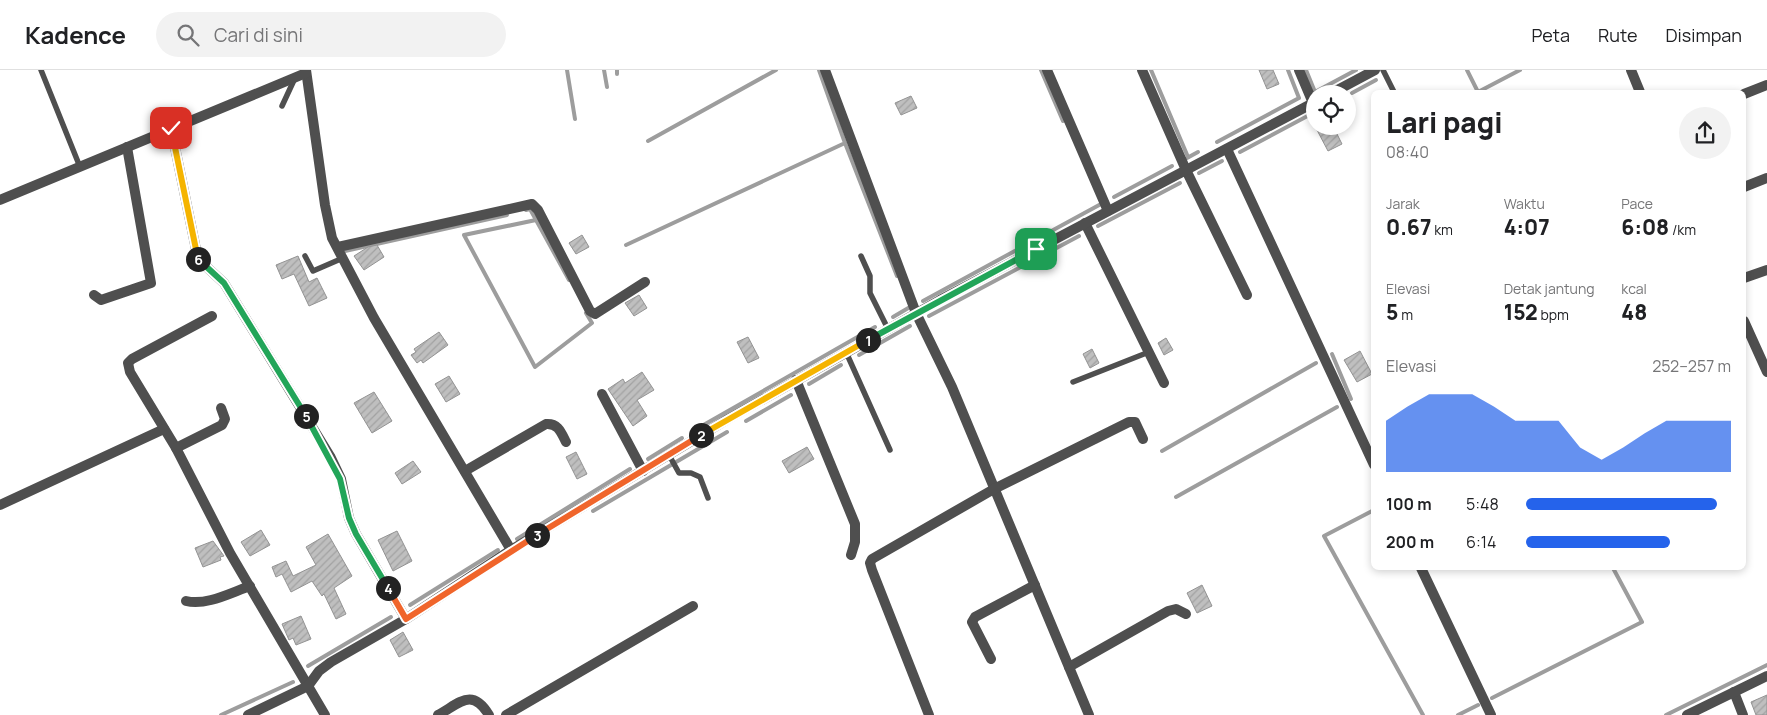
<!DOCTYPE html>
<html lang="id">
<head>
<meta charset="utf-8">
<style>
	:root { --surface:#fff; --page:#f2f2f2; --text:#202124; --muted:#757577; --line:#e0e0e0; --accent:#2563eb }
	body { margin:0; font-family:Manrope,sans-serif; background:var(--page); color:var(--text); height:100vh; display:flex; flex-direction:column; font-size:19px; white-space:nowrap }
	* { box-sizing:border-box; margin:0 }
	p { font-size:16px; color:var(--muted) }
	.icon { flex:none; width:28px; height:28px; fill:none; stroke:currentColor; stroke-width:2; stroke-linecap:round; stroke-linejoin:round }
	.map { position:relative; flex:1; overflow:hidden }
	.details { position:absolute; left:1371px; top:20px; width:375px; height:480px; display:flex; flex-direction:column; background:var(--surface); border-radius:8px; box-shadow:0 2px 8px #0003 }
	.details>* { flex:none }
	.controls { position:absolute; left:1306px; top:15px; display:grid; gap:10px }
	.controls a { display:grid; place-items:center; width:50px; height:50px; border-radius:50%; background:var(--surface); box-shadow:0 2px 8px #0003; font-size:25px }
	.pin { position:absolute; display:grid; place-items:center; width:42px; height:42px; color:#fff; margin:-21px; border-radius:10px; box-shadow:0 2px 8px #0006 }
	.km { position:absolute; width:25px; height:25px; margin:-12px; border-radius:50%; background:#222; color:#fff; font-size:14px; line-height:25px; text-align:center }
	.round { display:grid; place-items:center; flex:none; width:52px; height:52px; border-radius:26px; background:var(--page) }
	.head { display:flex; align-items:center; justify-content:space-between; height:85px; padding:0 15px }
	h1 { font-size:28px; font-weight:800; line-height:38px }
	.metrics { display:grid; grid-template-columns:repeat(3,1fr); gap:8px; height:85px; padding:5px 15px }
	.metrics div { display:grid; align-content:center }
	.metrics b { font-size:21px; font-weight:800 }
	.metrics small { font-size:14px; font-weight:400 }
	.metrics p { font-size:14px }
	.chart { height:140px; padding:10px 15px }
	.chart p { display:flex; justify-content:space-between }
	.chart svg { width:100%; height:90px; margin-top:5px; fill:var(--accent); opacity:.7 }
	ul { padding:0 15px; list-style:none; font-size:16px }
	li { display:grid; grid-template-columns:80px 60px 1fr; align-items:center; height:38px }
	li i { height:12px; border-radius:6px; background:var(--accent) }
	header { display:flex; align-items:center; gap:30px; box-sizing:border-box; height:70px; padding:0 25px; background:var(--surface); border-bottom:1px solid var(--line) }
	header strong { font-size:24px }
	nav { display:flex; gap:28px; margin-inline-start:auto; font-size:18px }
	.search { width:350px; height:45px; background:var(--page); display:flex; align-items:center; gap:12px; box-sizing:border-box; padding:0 18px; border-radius:28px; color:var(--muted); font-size:19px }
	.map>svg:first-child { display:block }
</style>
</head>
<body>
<header>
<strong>Kadence</strong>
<div class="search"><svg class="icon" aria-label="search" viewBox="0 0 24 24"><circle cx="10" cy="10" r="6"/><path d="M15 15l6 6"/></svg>Cari di sini</div>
<nav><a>Peta</a><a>Rute</a><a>Disimpan</a></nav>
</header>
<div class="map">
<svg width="1767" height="645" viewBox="0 0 1767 645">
	<defs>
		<pattern id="building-hatch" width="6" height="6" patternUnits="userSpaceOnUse" patternTransform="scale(1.25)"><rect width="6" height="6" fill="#bfbfbf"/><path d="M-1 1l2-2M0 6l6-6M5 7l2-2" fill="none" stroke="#a2a2a2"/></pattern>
	</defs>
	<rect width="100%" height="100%" fill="#fff"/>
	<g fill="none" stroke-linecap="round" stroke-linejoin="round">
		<g stroke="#9d9d9d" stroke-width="4">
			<path d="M567,0L575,49"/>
			<path d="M604,0L607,17"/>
			<path d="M617,0V4"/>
			<path d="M1041,0L1063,51"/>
			<path d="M1151,0L1188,87"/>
			<path d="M1306,0L1315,22L1356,0"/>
			<path d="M1467,0L1478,22L1520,0"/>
			<path d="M1352,23L1376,10"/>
			<path d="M648,71L776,0"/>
			<path d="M1217,72L1299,28L1288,0"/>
			<path d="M845,73L897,206"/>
			<path d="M1240,82L1315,42"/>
			<path d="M1187,88L1198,82"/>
			<path d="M1199,103L1222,91"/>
			<path d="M1114,127L1172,96"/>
			<path d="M526,140L530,139L569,210"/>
			<path d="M536,150L464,165L535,297L592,253L586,243"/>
			<path d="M1098,156L1180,113"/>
			<path d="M626,175L845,73L819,0"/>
			<path d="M345,181L507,145"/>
			<path d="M923,231L1101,134"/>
			<path d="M929,246L1079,166"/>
			<path d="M893,247L910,237"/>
			<path d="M1332,284L1351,329"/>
			<path d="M859,285L910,256"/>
			<path d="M809,314L841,295"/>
			<path d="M746,351L791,325"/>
			<path d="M700,357L875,257"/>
			<path d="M1162,381L1316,293"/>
			<path d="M648,389L682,368"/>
			<path d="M1176,427L1337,337"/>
			<path d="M1374,440L1324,466L1423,645"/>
			<path d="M593,441L727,362"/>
			<path d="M517,469L630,399"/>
			<path d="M410,535L498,480"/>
			<path d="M308,596L391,547"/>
			<path d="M1492,628L1642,552L1613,498"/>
			<path d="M221,645L293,612"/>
			<path d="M1458,645L1478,635"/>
			<path d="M1666,645L1767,595"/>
		</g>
	</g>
	<g fill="url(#building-hatch)" stroke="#939393">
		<path d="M1259,0H1273L1279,14L1267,19Z"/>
		<path d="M911,26L917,38L901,45L895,33Z"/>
		<path d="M1324,56H1333L1342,74L1328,81L1317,60Z"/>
		<path d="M582,165L589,177L576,184L569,173Z"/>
		<path d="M377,175L384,187L364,200L354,186L368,177Z"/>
		<path d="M298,186L309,212L317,208L327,228L309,236L294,204L282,209L276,195Z"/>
		<path d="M639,225L647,238L634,246L625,233Z"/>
		<path d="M439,262L448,275L423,293L421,290L417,293L411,285L416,282L414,279Z"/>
		<path d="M748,267L759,288L748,293L737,272Z"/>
		<path d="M1166,268L1173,280L1164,285L1158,273Z"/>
		<path d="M1092,279L1099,293L1090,298L1083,284Z"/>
		<path d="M1360,281L1372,304L1357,312L1344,290Z"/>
		<path d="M642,302L654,320L637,330L647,346L633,356L608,319L623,309L625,313Z"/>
		<path d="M449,306L460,324L446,332L435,314Z"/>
		<path d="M374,322L392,351L372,363L354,333Z"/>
		<path d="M807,377L814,389L789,403L782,391Z"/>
		<path d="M576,382L587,404L577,409L566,387Z"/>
		<path d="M413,391L421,402L402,414L395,403Z"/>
		<path d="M261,460L270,475L250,486L241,472Z"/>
		<path d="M397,461L412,491L393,501L378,470Z"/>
		<path d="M328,464L352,506L334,518L346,544L336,549L324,524L322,526L312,511L291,522L282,504L276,507L272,497L286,491L293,506L316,495L306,477Z"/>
		<path d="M213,471L224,486L220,487L221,490L203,497L195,478Z"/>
		<path d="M1202,515L1212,536L1197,543L1187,523Z"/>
		<path d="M301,546L311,569L296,575L293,568L289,570L282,554Z"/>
		<path d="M403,562L413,580L399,587L390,570Z"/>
		<path d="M1767,625V645H1756L1751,632Z"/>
	</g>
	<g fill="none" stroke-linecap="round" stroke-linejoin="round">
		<g stroke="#4f4f4f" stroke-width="5.5">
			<path d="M41,0L80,97"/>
			<path d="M1383,0L1394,22"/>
			<path d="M282,36L295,8"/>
			<path d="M305,186L313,201L343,188"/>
			<path d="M861,186L870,206V223L888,259"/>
			<path d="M846,282L890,380"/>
			<path d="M1073,312L1149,282"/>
			<path d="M669,385L679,403H691L700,407L708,428"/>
		</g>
		<g stroke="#4f4f4f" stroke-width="10">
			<path d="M306,0L325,135L332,168L374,248L511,480"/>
			<path d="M825,0L916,243L952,317L1089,645"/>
			<path d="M1047,0L1108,141"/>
			<path d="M1142,0L1186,100L1247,225"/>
			<path d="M1299,0L1313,33"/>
			<path d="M1631,0L1640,22"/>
			<path d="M1330,24L1375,0"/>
			<path d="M1744,24L1767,15"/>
			<path d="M171,58L198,189L224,213L330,386L341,409L349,448L356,464L406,549"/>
			<path d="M1227,79L1374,395"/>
			<path d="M1744,117L1767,108"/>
			<path d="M0,130L306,3"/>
			<path d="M1085,153L1164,313"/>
			<path d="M338,177L532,134L538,140L590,241L595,244L645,212"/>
			<path d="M1744,208L1767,200"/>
			<path d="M94,225L101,230L151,213L127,77"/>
			<path d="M212,246L132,289L128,293L130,302L176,378L230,483L325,645"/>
			<path d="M1744,251L1767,302"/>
			<path d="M796,310L855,454V472L851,485"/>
			<path d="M602,324L643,401"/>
			<path d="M176,378L222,355L225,349L221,338"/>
			<path d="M465,401L546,354C558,353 561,362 566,372"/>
			<path d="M0,435L164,359"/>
			<path d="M1421,498L1491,645"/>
			<path d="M186,531C206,536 230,523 250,516"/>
			<path d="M991,589L972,552L975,547L1035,515"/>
			<path d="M1069,597L1168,541L1176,539L1186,544"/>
			<path d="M1734,622L1743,645"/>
			<path d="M248,645L308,616L319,601L331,592L406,549L511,480L728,349L940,230L1315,32"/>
			<path d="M438,645C460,633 472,617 489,645"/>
			<path d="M506,645L693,536"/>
			<path d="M929,645L872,500L870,493L872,489L994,419L1129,352H1135L1143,369"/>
			<path d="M1687,645L1767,606"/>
		</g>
	</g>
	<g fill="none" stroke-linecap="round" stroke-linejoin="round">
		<defs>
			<path id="split-1" d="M868,270L1036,179"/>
			<path id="split-2" d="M701,365L868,270"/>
			<path id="split-3" d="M537,465L701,365"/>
			<path id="split-4" d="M388,518L406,549L537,465"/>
			<path id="split-5" d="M306,346L340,409L349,448L356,464L388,518"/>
			<path id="split-6" d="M198,189L224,213L306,346"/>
			<path id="split-7" d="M171,58L198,189"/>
		</defs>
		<use href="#split-1" stroke="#fff" stroke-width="10"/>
		<use href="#split-2" stroke="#fff" stroke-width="10"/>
		<use href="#split-3" stroke="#fff" stroke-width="10"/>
		<use href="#split-4" stroke="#fff" stroke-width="10"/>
		<use href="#split-5" stroke="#fff" stroke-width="10"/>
		<use href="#split-6" stroke="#fff" stroke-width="10"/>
		<use href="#split-7" stroke="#fff" stroke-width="10"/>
		<use href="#split-1" stroke="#22a559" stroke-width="6"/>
		<use href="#split-2" stroke="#f5b400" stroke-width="6"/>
		<use href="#split-3" stroke="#f0652b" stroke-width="6"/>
		<use href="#split-4" stroke="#f0652b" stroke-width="6"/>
		<use href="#split-5" stroke="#22a559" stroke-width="6"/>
		<use href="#split-6" stroke="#22a559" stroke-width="6"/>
		<use href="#split-7" stroke="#f5b400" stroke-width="6"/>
	</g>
</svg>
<div class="controls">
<a><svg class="icon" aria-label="locate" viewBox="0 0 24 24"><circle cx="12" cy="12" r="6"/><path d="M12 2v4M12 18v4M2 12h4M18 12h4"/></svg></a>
</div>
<div class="pin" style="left:1036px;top:179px;background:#1e9e55"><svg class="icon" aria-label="arrive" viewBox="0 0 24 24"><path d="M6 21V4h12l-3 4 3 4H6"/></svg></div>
<div class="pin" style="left:171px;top:58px;background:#d93025"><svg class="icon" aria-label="check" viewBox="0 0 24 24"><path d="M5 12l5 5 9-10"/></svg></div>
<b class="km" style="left:868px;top:270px">1</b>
<b class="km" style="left:701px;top:365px">2</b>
<b class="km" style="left:537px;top:465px">3</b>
<b class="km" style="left:388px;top:518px">4</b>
<b class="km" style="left:306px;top:346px">5</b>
<b class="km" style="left:198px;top:189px">6</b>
<section class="details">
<div class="head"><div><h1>Lari pagi</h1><p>08:40</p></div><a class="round"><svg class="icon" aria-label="share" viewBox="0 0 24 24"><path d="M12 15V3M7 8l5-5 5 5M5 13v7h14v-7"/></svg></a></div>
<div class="metrics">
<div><p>Jarak</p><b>0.67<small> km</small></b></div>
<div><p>Waktu</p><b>4:07</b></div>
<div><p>Pace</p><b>6:08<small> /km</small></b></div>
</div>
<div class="metrics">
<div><p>Elevasi</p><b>5<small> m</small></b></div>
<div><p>Detak jantung</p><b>152<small> bpm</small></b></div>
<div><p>kcal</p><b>48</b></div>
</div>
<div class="chart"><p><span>Elevasi</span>252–257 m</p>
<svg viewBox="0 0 160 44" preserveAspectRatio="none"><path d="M0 44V19L10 12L20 6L30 6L40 6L50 12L60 19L70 19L80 19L90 32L100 38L110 32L120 25L130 19L140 19L150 19L160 19V44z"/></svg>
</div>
<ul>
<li><b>100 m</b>5:48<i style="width:93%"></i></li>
<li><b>200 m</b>6:14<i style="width:70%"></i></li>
</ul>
</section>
</div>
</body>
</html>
